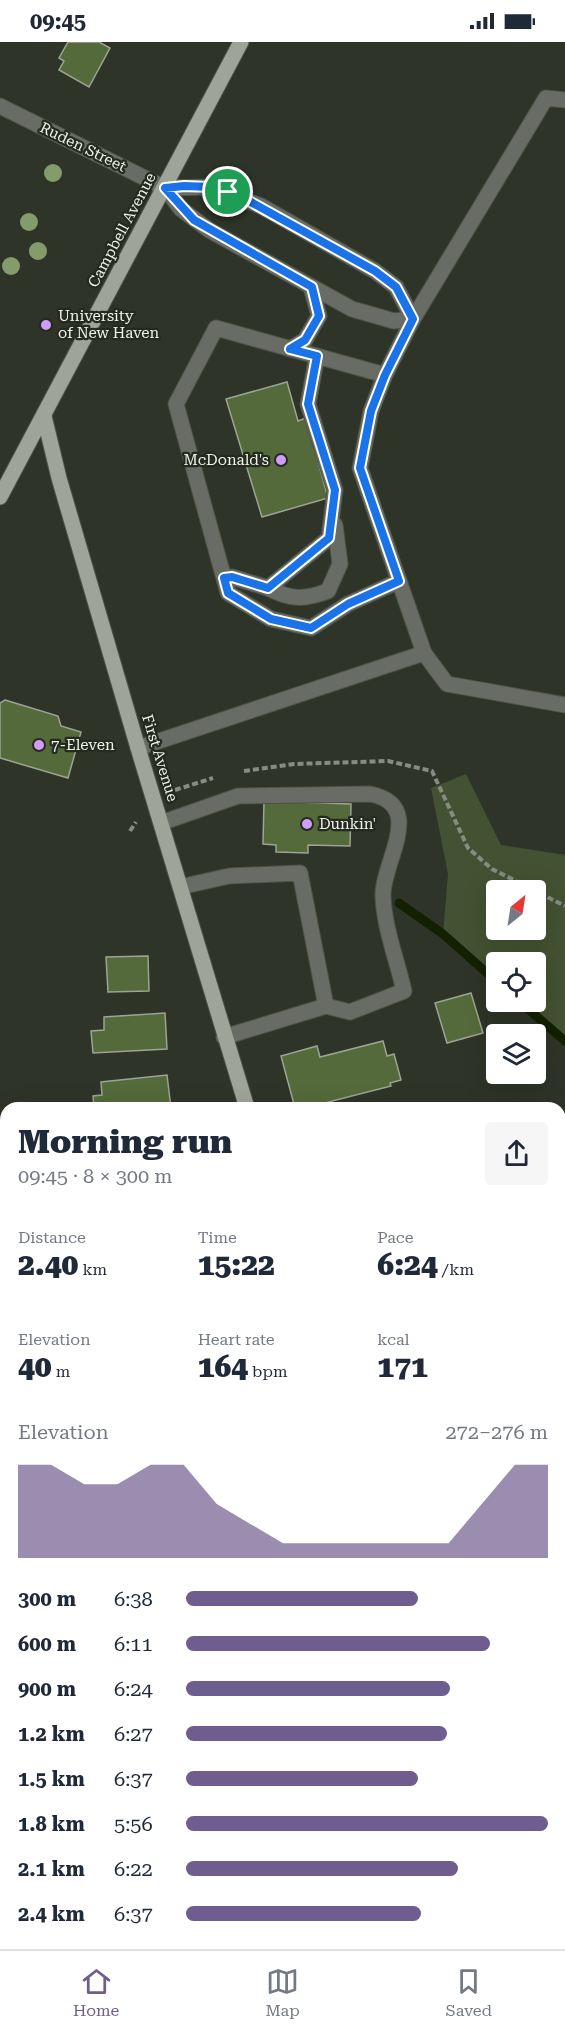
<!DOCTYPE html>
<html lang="en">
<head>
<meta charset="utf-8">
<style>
	:root { --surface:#fff; --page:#f6f6f7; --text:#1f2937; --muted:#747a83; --line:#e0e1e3; --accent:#705d90 }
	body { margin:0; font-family:"Roboto Serif",serif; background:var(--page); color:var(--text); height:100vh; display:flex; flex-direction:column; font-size:22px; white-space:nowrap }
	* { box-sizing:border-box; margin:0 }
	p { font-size:20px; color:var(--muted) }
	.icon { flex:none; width:33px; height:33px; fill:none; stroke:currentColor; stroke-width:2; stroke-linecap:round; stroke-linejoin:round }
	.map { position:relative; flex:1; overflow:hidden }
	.details { position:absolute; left:0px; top:1060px; width:566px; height:848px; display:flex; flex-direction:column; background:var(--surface); border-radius:18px 18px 0 0; box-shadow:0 6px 24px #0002 }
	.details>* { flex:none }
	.needle { width:39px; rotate:30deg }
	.fabs { position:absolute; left:486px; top:838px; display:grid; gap:12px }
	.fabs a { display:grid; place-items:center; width:60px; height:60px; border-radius:6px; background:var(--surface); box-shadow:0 6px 24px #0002; font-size:30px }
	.pin { position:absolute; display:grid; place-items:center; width:51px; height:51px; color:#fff; margin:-26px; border:3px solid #fff; border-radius:50%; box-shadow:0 2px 6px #0007 }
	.round { display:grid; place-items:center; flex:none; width:63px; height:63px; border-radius:6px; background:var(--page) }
	.summary { display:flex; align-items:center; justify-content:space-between; height:102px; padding:0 18px }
	h1 { font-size:33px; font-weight:800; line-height:45px }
	.stats { display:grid; grid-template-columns:repeat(3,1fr); gap:9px; height:102px; padding:6px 18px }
	.stats div { display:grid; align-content:center }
	.stats b { font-size:30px; font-weight:800 }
	.stats small { font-size:16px; font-weight:400 }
	.stats p { font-size:16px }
	.chart { height:168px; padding:12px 18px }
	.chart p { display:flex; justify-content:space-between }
	.chart svg { width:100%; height:108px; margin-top:6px; fill:var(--accent); opacity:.7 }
	ul { padding:0 18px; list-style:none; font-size:20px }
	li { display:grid; grid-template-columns:96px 72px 1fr; align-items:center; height:45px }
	li i { height:15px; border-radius:8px; background:var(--accent) }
	.status { display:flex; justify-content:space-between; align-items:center; height:42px; padding:0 30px; background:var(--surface); direction:ltr }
	.status svg { height:16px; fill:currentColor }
	.tabs { display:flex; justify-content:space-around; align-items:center; height:84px; border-top:2px solid var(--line); background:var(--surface); font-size:16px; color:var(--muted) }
	.tabs a { display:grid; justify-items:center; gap:3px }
	.tabs .selected { color:var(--accent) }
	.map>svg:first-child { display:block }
</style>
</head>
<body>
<div class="status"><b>09:45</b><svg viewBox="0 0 49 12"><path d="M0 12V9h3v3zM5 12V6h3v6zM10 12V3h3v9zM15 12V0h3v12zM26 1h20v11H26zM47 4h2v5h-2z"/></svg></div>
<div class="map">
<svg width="565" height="1907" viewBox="0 0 565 1907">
	<rect width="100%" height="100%" fill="#2e3428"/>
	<path fill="#435232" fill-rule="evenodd" d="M466,732L501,803L565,813V999L520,960H536V921H496V939L443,892L448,832L431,746ZM496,849H536V888H496Z"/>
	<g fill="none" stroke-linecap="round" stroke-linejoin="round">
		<g stroke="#132100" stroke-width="9">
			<path d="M399,861L443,892L496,939"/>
			<path d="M520,960L565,999"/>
		</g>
	</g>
	<g fill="#546a3a" stroke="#9ca495" stroke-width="1.5">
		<path d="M68,0H99L110,6L89,45L59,28L64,19L59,16Z"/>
		<path d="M287,340L298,379L306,376L328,456L262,475L226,357Z"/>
		<path d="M5,658L58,674L61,684L81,690L68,736L0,716V661Z"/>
		<path d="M264,759L351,762L350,804L308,803V811L276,810V803L263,802Z"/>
		<path d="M148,914L149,949L108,950L106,915Z"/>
		<path d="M471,951L483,991L447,1001L435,961Z"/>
		<path d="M165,971L167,1007L93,1011L91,989L104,988V975Z"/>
		<path d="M383,999L387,1014L394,1012L401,1038L390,1041L391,1044L305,1066H295L281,1014L317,1004L320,1015Z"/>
		<path d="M167,1033L171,1066H94L93,1054L102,1053L101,1040Z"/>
		<rect x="560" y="1466" width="5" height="42"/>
		<path d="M0,1483L6,1484V1509L0,1508Z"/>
		<path d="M0,1662L6,1663V1705L0,1704Z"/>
		<rect x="560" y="1695" width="5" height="43"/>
		<path d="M560,1764H565V1806L560,1805Z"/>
		<path d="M6,1787V1902H39V1907H13V1904L0,1903Z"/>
		<path d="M204,1902H408V1907H219L204,1906Z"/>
	</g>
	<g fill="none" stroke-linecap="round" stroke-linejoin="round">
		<defs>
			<g id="minor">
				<path d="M0,64L165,146L181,167L209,188L352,267L394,279L413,277"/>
				<path d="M165,146L212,145L261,164L375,229L396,245L413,277"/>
				<path d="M290,307L305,298L319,274L311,245"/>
				<path d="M385,333L216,286L176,362L228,551L271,577L311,586L348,562L399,539"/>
				<path d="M224,535H232L268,546L329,496L335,448L308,362L317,314"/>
				<path d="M268,546C291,558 304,558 328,549L340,522L335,483"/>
				<path d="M424,611L447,642L565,663"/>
				<path d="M138,706L424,611L360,426L371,369L385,333L413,277L546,56L565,58"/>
				<path d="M161,781L238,754L370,752C427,763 382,820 383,854C384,885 397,918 404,949L350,970L326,964L224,995"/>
				<path d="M180,845L229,834L300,831L326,964"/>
				<path d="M4,1205L6,1203"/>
				<path d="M560,1550H565"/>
			</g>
			<g id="major">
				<path d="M44,374L59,436L138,706L247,1066"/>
				<path d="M0,455L241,0"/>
				<path d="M518,1902L520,1907"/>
			</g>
		</defs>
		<use href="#minor" stroke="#4d5347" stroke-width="17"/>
		<use href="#major" stroke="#4d5347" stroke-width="17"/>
		<g stroke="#878c82" stroke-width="4" stroke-dasharray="6 3" stroke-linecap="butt">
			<path d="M244,729L294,722L388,719L432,729L468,806L492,827L565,864"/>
			<path d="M175,748L213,736"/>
			<path d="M130,789L136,780"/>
		</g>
		<use href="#minor" stroke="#696c65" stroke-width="15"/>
		<use href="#major" stroke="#9ea598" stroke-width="15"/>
	</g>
	<g fill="#849b6b">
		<circle cx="53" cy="131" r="9"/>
		<circle cx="29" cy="180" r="9"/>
		<circle cx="38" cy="209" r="9"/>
		<circle cx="11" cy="224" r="9"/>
	</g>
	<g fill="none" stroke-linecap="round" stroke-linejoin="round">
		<defs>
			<path id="route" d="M184,144L212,145L240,154L375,229L396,245L413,277L385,333L371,369L360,426L399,539L348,562L311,586L271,577L228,551L224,536L232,535L268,546L329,496L335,448L308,362L317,314L290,307L305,298L319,274L312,245L194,178L165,146Z"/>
		</defs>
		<use href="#route" stroke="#fff" stroke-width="12"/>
		<use href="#route" stroke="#1a73e8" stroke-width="8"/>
	</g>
	<g fill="#d29cfd" stroke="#242a1e" stroke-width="2">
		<circle cx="46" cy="283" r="6"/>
		<circle cx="281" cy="418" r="6"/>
		<circle cx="39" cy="703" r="6"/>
		<circle cx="307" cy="782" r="6"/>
	</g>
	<g text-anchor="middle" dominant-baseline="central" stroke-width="4.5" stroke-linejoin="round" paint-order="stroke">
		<g font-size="15" fill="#eff3eb" stroke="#242a1e">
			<text transform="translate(83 105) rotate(26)">Ruden Street</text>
			<text transform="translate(122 188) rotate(-62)">Campbell Avenue</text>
			<text transform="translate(160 716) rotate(73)">First Avenue</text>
		</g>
		<g font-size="15" fill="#eff3eb" stroke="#242a1e" text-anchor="start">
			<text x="58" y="274">University<tspan x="58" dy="17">of New Haven</tspan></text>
			<text x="269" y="418" text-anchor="end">McDonald's</text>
			<text x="51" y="703">7-Eleven</text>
			<text x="319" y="782">Dunkin'</text>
		</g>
	</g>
</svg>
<div class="fabs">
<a><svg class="needle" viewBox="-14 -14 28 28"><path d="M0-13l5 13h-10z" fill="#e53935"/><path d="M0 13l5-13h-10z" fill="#747a83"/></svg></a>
<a><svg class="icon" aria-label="locate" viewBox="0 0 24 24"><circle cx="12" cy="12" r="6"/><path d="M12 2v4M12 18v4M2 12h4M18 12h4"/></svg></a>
<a><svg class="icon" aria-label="layers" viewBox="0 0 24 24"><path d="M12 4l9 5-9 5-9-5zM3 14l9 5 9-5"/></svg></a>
</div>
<div class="pin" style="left:228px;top:150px;background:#1e9e55"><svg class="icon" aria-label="arrive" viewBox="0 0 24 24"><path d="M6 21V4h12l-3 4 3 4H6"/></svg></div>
<section class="details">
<div class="summary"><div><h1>Morning run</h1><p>09:45 · 8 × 300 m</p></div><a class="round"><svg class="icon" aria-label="share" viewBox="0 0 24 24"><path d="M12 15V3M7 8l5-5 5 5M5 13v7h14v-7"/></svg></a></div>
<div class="stats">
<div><p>Distance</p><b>2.40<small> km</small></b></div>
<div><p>Time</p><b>15:22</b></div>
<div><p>Pace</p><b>6:24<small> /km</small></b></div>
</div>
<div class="stats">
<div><p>Elevation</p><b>40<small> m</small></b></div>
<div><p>Heart rate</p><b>164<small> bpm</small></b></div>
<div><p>kcal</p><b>171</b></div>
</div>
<div class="chart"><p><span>Elevation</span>272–276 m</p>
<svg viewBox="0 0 160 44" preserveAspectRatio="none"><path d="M0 44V6L10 6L20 14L30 14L40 6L50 6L60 22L70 30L80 38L90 38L100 38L110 38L120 38L130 38L140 22L150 6L160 6V44z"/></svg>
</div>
<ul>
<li><b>300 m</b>6:38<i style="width:64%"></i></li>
<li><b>600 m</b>6:11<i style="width:84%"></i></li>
<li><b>900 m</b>6:24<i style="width:73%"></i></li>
<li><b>1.2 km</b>6:27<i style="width:72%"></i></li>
<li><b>1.5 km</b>6:37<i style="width:64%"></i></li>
<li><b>1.8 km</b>5:56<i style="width:100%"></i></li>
<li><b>2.1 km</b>6:22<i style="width:75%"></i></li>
<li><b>2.4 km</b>6:37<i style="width:65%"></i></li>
</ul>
</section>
</div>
<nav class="tabs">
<a class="selected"><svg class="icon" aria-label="home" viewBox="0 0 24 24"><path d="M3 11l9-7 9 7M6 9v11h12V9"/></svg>Home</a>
<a><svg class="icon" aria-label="map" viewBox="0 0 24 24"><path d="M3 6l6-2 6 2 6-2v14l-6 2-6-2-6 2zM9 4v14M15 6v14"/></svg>Map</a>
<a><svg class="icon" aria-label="saved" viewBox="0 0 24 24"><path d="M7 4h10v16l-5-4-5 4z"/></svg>Saved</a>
</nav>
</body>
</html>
